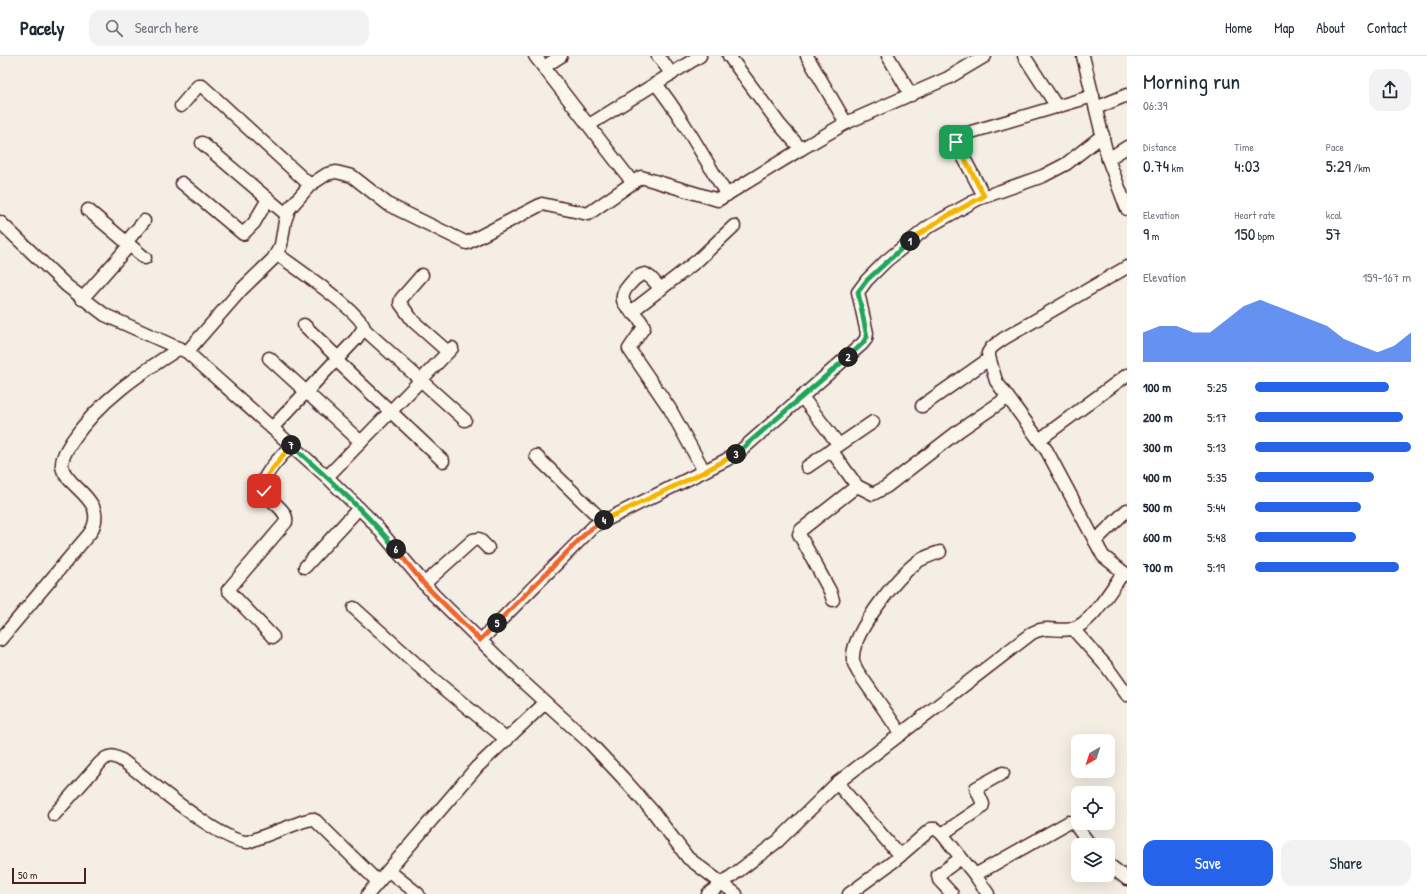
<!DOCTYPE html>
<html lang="en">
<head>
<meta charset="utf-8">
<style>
	:root { --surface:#fff; --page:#f2f2f3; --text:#1f2937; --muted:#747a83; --line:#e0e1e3; --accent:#2563eb }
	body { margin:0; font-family:"Patrick Hand",sans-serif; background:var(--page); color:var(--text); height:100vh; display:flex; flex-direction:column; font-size:15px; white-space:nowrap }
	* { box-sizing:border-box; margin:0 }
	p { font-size:13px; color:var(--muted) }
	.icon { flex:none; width:22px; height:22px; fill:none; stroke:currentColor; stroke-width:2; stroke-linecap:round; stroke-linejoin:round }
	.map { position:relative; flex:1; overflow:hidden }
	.details { display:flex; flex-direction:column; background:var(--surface); width:300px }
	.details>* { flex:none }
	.needle { width:26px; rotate:219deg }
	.tools { position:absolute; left:1071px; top:678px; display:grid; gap:8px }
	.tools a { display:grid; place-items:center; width:44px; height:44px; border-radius:8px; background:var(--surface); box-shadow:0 4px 16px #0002; font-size:20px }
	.scale { position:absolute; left:12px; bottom:10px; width:74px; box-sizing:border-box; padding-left:4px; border:2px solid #4a1f2b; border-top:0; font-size:11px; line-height:14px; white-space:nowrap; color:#4a1f2b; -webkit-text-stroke:3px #fbf7ec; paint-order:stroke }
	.pin { position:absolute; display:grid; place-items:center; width:34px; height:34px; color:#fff; margin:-17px; border-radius:8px; box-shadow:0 2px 6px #0006 }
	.km { position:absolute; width:20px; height:20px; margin:-10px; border-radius:50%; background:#222; color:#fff; font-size:11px; line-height:20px; text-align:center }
	.round { display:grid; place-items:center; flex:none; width:42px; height:42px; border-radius:12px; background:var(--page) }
	.head { display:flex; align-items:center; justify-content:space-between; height:68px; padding:0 16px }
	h1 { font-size:22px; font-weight:600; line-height:30px }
	.stats { display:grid; grid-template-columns:repeat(3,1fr); gap:6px; height:68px; padding:4px 16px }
	.stats div { display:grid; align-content:center }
	.stats b { font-size:17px; font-weight:600 }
	.stats small { font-size:11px; font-weight:400 }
	.stats p { font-size:11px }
	.chart { height:112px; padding:8px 16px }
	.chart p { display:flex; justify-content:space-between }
	.chart svg { width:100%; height:72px; margin-top:4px; fill:var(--accent); opacity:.7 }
	.action { display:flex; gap:8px; margin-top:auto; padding:8px 16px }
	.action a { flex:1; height:46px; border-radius:12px; background:var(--accent); color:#fff; font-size:16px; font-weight:600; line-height:46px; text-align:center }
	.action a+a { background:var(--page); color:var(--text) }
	ul { padding:0 16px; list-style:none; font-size:13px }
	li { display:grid; grid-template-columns:64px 48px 1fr; align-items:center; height:30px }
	li i { height:10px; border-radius:5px; background:var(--accent) }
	header { display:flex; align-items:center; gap:24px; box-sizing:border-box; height:56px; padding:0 20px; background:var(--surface); border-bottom:1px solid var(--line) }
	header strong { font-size:19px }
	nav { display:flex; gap:22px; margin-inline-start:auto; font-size:14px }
	.search { width:280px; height:36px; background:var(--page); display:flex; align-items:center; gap:10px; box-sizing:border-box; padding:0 14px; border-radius:12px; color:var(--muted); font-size:15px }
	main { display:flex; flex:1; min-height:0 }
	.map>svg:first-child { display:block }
</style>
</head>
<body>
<header>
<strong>Pacely</strong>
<div class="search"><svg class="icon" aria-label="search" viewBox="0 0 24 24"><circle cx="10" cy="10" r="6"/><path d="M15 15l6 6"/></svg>Search here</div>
<nav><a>Home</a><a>Map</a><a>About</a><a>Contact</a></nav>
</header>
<main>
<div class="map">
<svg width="1127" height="838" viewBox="0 0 1127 838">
	<rect width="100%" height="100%" fill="#f4eee4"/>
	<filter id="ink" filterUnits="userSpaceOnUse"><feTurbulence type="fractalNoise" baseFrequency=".025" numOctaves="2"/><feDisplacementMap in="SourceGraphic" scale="8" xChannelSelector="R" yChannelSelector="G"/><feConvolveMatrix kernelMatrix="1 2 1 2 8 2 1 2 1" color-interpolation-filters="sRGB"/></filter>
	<g filter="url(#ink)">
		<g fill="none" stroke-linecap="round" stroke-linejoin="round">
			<defs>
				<g id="minor">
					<path d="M535,0L633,127"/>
					<path d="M658,0L672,18"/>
					<path d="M729,0L780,69L801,93L846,67L948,22L985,0"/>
					<path d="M807,0L846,67"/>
					<path d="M888,0L911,39"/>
					<path d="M1024,0L1057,51"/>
					<path d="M1083,0L1108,103L1127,153"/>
					<path d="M544,11L561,0"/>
					<path d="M656,28C683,62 704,102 727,139"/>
					<path d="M181,50L198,30H202L310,129"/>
					<path d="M1096,52L1127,39"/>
					<path d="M589,69L700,0"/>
					<path d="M202,87L287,159"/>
					<path d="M1108,103L1127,91"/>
					<path d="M182,127L243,178L254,167L268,143"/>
					<path d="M984,140L958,91L956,86L961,79L1093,40"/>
					<path d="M88,154L145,202"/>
					<path d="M0,166L67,230L105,259L187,296L327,421L371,464L434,539L523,626L590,687L622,721L654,757L688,802L736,838"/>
					<path d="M1127,211L1003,283L992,291L988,297L996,325L1047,395L1103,500L1127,519"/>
					<path d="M422,219L401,243L400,247L413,265L448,296"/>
					<path d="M661,233L651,222L645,218C638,219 633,224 629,229C610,250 639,254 644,271L629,293L670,353L704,415"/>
					<path d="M82,243L127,192L128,184L144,165"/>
					<path d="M631,256L698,204L734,170"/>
					<path d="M304,269L338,302"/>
					<path d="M364,273L465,364"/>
					<path d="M187,296L241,234L273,203L281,189L285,165L289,153L310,129L327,118L336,116L352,120L389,149L467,187L542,148L588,158L641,121L718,144L801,93"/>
					<path d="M269,302L361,386"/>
					<path d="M336,304L443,405"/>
					<path d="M802,341L839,389"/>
					<path d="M922,350L989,303"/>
					<path d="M272,372L356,283L364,272C362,257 292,209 277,198"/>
					<path d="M1039,384L1127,319"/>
					<path d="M831,394L857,430L873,438L886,431L960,374L1007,342"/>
					<path d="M536,400L603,465"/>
					<path d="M807,411L873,366"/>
					<path d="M327,421L452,292"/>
					<path d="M1095,485L1127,454"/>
					<path d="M305,511L359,452"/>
					<path d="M424,528L473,484L479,483L488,492"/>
					<path d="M833,544L830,535L799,478L801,474L857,430"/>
					<path d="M354,552L433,623L507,684"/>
					<path d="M1073,573L1107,611L1127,639"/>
					<path d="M273,581L228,534L286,466C289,450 256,442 264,424C269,411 282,400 291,389"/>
					<path d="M0,584L90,477C111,444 64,431 62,410C61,401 68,392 72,385C100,344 139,318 180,292"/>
					<path d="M481,584L594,470L726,404L738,397L862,288L866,283L867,277L858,236L867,224L886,205L928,171L978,143L1043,120L1066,108L1103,79"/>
					<path d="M901,678L858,616C855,611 852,605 853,599C855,574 897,521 917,506C924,501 932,499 940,496"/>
					<path d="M837,727L900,800"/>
					<path d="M54,759L100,707C108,698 113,699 123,705C148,723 222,787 248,786L304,765L312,763L316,765L378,826"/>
					<path d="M942,778L982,751L983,748L976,732L1003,717"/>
					<path d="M1108,808L1127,823"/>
					<path d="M389,815L418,838"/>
					<path d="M975,819L988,838"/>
					<path d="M368,838L477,711L545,647"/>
					<path d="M708,838L778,785L837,727L1032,577C1046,569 1057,576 1071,573C1090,570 1112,532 1123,517"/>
					<path d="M849,838L894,805L931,773H936L942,778L975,819L1069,766L1074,767L1090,789"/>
					<path d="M952,838L939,824L938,819L961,802"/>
				</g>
			</defs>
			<use href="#minor" stroke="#4a1f2b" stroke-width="15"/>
			<use href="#minor" stroke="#fbf7ec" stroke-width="12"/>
		</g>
	</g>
	<g fill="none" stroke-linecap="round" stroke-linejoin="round" filter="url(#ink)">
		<defs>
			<path id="split-1" d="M910,185L940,164L984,140L956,86"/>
			<path id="split-2" d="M848,301L862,288L867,281L858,236L867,224L910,185"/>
			<path id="split-3" d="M736,398L848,301"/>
			<path id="split-4" d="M604,464L704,416L736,398"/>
			<path id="split-5" d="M497,567L588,475L604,464"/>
			<path id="split-6" d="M396,493L424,528L480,584L497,567"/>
			<path id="split-7" d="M291,389C328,422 365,455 396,493"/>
			<path id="split-8" d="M264,435V424L291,389"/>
		</defs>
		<use href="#split-1" stroke="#fff" stroke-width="8"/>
		<use href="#split-2" stroke="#fff" stroke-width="8"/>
		<use href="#split-3" stroke="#fff" stroke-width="8"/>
		<use href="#split-4" stroke="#fff" stroke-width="8"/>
		<use href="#split-5" stroke="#fff" stroke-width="8"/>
		<use href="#split-6" stroke="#fff" stroke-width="8"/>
		<use href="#split-7" stroke="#fff" stroke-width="8"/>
		<use href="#split-8" stroke="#fff" stroke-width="8"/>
		<use href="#split-1" stroke="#f5b400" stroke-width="5"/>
		<use href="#split-2" stroke="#22a559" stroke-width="5"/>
		<use href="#split-3" stroke="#22a559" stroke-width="5"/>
		<use href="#split-4" stroke="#f5b400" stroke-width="5"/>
		<use href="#split-5" stroke="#f0652b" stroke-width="5"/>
		<use href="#split-6" stroke="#f0652b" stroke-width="5"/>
		<use href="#split-7" stroke="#22a559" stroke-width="5"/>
		<use href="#split-8" stroke="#f5b400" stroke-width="5"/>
	</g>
</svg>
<div class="tools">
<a><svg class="needle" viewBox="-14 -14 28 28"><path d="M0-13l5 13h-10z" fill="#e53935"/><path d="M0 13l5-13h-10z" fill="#747a83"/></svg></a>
<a><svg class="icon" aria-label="locate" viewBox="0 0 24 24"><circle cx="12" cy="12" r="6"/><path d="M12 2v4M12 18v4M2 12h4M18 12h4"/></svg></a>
<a><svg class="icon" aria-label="layers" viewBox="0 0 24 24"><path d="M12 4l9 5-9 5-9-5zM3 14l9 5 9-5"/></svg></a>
</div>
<div class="scale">50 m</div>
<div class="pin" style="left:956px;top:86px;background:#1e9e55"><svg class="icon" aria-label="arrive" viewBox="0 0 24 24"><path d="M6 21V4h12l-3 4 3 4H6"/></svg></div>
<div class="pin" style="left:264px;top:435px;background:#d93025"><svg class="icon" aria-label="check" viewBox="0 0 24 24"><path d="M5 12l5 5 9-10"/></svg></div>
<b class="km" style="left:910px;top:185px">1</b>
<b class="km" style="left:848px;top:301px">2</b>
<b class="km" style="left:736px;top:398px">3</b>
<b class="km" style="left:604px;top:464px">4</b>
<b class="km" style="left:497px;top:567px">5</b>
<b class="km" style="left:396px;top:493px">6</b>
<b class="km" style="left:291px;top:389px">7</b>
</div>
<section class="details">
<div class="head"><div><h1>Morning run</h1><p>06:39</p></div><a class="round"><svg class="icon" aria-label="share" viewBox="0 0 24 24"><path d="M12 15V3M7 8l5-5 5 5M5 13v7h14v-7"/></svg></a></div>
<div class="stats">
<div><p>Distance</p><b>0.74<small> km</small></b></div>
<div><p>Time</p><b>4:03</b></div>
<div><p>Pace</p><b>5:29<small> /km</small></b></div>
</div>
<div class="stats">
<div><p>Elevation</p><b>9<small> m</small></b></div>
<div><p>Heart rate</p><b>150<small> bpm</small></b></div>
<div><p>kcal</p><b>57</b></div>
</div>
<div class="chart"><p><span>Elevation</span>159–167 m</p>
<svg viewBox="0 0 160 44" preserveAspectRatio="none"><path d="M0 44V26L10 22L20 22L30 26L40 26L50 18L60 10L70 6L80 10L90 14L100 18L110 22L120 30L130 34L140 38L150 34L160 26V44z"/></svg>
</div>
<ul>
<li><b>100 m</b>5:25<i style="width:86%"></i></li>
<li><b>200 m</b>5:17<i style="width:95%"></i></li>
<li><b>300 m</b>5:13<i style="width:100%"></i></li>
<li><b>400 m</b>5:35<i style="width:76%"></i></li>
<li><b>500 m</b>5:44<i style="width:68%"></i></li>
<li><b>600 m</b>5:48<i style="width:65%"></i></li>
<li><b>700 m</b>5:19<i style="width:92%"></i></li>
</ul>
<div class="action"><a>Save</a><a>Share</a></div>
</section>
</main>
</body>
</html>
